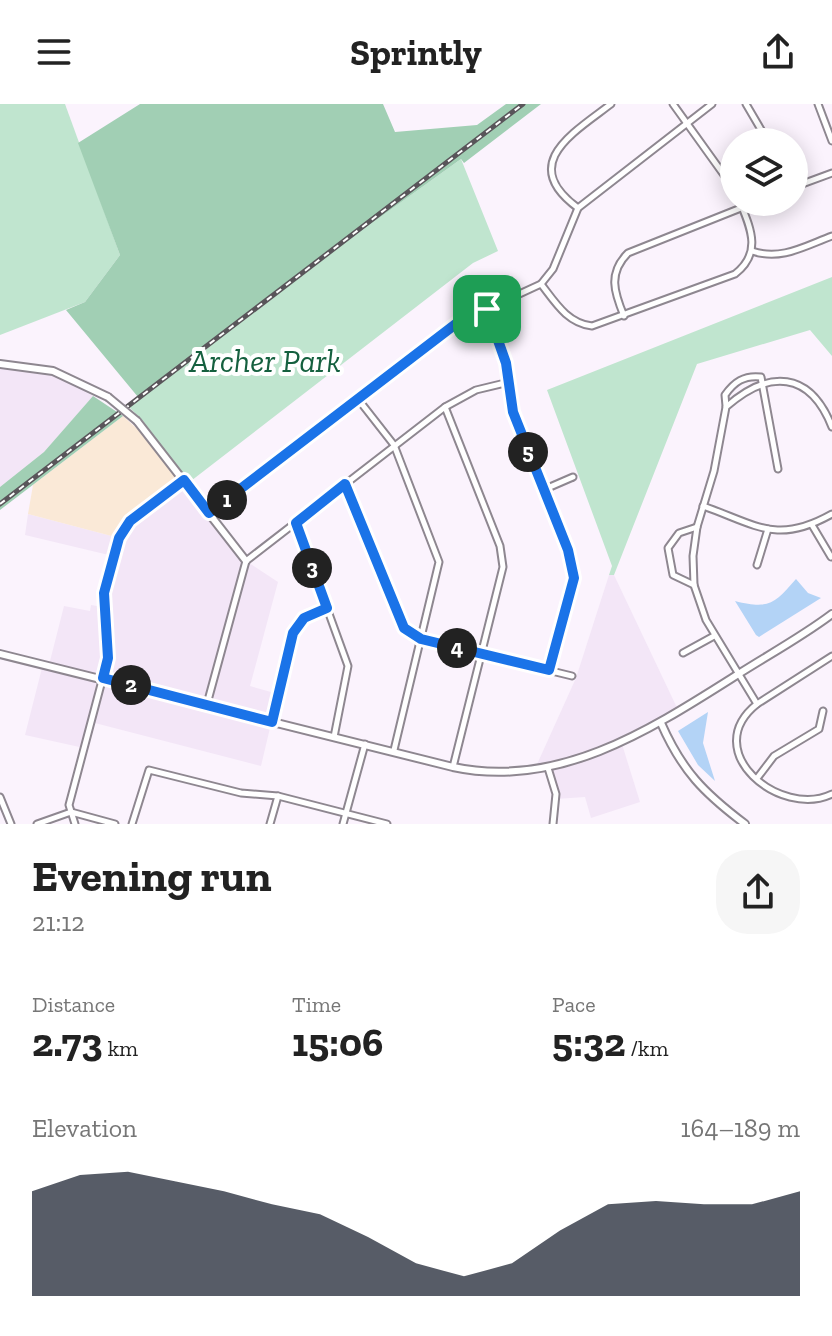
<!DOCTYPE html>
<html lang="en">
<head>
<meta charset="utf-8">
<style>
	:root { --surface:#fff; --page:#f6f6f6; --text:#222; --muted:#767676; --accent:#111827 }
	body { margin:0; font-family:"Zilla Slab",serif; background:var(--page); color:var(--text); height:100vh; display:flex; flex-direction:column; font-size:30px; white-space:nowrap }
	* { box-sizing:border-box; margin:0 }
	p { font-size:26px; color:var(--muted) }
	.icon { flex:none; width:44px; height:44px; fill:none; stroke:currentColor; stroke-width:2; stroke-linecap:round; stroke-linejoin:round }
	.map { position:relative; height:720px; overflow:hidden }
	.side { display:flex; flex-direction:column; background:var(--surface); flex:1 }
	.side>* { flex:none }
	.fabs { position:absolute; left:720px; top:24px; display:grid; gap:16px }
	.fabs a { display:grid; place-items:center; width:88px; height:88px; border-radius:50%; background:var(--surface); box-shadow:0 4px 20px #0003; font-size:40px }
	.pin { position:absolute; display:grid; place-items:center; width:68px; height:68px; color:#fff; margin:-34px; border-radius:16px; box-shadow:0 4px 12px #0006 }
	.km { position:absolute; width:40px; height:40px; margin:-20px; border-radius:50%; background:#222; color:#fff; font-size:22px; line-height:40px; text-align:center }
	.round { display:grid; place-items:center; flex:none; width:84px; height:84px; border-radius:32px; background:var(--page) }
	.overview { display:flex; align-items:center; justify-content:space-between; height:136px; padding:0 32px }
	h1 { font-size:44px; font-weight:800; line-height:60px }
	.metrics { display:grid; grid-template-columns:repeat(3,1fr); gap:12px; height:136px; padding:8px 32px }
	.metrics div { display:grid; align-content:center }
	.metrics b { font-size:40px; font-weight:800 }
	.metrics small { font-size:22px; font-weight:400 }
	.metrics p { font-size:22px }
	.chart { height:224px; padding:16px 32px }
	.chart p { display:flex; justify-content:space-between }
	.chart svg { width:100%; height:144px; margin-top:8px; fill:var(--accent); opacity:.7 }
	header { display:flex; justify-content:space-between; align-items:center; height:104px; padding:0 32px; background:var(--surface); font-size:36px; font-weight:800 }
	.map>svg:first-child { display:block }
</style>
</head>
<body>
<header><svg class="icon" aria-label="menu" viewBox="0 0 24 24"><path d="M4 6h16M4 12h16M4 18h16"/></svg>Sprintly<svg class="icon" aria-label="share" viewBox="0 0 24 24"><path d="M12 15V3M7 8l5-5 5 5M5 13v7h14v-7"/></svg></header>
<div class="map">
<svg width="832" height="720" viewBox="0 0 832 720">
	<rect width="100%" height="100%" fill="#fbf3fd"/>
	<g fill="#f3e6f7">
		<path d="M0,260L22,261L82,277L86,288L93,292L44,348L0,383Z"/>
		<path d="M184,376L246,457L278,478L250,582L278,590L261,662L91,618L84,644L25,631L43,560L49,561L64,502L90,507L91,501L103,503L113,452L25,431L28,410L119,434L130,417Z"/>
		<path d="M609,471H614L679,608L621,637L640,698L591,714L585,693L556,695L548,665L534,667L576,574Z"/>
	</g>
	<path fill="#fae9d7" d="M123,312L163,348L184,376L130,417L119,434L28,410L33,381Z"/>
	<g fill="#c0e5cf">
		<path d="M0,0H65L120,151L85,198L0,231Z"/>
		<path d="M461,55L498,147L473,159L187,380L146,327L144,318L129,303L232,220Z"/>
		<path d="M832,173V252L810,226L697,260L614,471H609L612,462L547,286Z"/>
	</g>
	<g fill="#a1cfb4">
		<path d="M140,0H383L395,28L477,21L506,0H541L464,59L461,55L232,220L138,293L66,206L85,198L120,151L78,39Z"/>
		<path d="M93,292L123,312L0,406V383L44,348Z"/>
	</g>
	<g fill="#b3d3f6">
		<path d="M796,475L808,489L821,494L759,533L756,531L735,497C770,506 775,499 796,475Z"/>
		<path d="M708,608L703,639L715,677L698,661L678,627Z"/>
	</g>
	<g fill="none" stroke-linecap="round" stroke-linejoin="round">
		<defs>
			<g id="minor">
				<path d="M673,0L734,85"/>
				<path d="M746,0L763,29"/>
				<path d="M818,0L832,37"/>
				<path d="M794,83L832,69"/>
				<path d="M578,104C518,60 573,29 611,0"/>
				<path d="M752,147C781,157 805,142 832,132"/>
				<path d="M541,180C555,198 567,219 592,222L735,170C762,149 751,125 740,98"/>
				<path d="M487,205L502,245L513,308L568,446L574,474L549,566"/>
				<path d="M624,212C614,188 608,169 628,149L756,98"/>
				<path d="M358,295L394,341L439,458L394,646"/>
				<path d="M726,302L725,291C734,278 744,271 761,273L778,365"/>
				<path d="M445,303L500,442L503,463L453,663"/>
				<path d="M832,323C810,267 769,265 726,303L714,367L697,423L693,452L694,481L706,516L757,600C698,647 780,715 832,690"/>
				<path d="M345,380L404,524L421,535L572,572"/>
				<path d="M543,386L573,373"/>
				<path d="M703,402C757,421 777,441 832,410"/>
				<path d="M209,409L457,219L541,180L553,165L578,104L712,0"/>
				<path d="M296,419L348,562L334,633"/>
				<path d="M812,421L831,453"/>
				<path d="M757,461L768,425"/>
				<path d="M694,481L673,471L668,444L679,429L697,423"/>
				<path d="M683,549L714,532"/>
				<path d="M207,600L246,457L445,303L476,286L509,278"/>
				<path d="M757,600L832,552"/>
				<path d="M272,618L293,529L304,514L327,504"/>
				<path d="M548,664L556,690L553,720"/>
				<path d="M758,673L774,652L819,625L823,607"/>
				<path d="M0,693L11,720"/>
				<path d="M37,720L71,708L115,720"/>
				<path d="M75,720L69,701L108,554L103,495L119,434L130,417L184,376"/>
				<path d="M132,720L149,666L241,689L278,692L387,720"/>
				<path d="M270,720L278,692"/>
				<path d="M343,720L365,640"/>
			</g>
			<g id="tertiary">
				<path d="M0,260L53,267L108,293"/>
				<path d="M137,317L246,457"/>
				<path d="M0,550L453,663C560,686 653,624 740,569C770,550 803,532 832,510"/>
				<path d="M661,619C682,667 704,689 745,720"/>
			</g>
		</defs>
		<use href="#minor" stroke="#8e8790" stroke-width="9"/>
		<use href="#tertiary" stroke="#8e8790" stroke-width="10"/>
		<use href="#minor" stroke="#fff" stroke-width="5"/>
		<use href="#tertiary" stroke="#fff" stroke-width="6"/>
		<defs>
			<path id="rail" d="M0,400L523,0"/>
		</defs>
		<use href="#rail" stroke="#59555a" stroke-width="5"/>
		<use href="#rail" stroke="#fff" stroke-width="2" stroke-dasharray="6" stroke-linecap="butt"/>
		<defs>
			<path id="tertiary-bridge" d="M108,293L137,317"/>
		</defs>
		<use href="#tertiary-bridge" stroke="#8e8790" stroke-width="10" stroke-linecap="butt"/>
		<use href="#tertiary-bridge" stroke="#fff" stroke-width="6"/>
	</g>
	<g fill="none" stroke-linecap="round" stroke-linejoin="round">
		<defs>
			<path id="route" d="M487,205L506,259L513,308L568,446L574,474L549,566L421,535L404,524L345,380L296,419L327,504L304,514L293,529L272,618L103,574L108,554L104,489L119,434L130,417L184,376L209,409L457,219Z"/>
		</defs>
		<use href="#route" stroke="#fff" stroke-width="16"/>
		<use href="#route" stroke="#1a73e8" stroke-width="10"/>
	</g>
	<g text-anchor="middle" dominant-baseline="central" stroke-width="8" stroke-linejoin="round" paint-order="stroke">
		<g font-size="32" font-style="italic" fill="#15603f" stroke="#fff">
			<text x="265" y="257">Archer Park</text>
		</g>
	</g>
</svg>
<div class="fabs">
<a><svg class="icon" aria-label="layers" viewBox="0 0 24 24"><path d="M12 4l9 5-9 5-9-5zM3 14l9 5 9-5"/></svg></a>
</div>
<div class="pin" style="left:487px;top:205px;background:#1e9e55"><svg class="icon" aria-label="arrive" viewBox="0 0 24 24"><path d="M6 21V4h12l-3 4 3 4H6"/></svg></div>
<b class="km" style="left:227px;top:396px">1</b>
<b class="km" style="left:131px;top:581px">2</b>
<b class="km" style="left:312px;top:464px">3</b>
<b class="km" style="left:457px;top:544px">4</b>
<b class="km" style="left:528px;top:348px">5</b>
</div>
<section class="side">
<div class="overview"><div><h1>Evening run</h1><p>21:12</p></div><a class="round"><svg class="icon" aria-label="share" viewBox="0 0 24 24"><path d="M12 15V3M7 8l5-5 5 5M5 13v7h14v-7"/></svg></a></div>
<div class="metrics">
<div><p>Distance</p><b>2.73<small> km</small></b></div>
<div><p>Time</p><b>15:06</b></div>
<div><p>Pace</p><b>5:32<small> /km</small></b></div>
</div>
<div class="chart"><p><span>Elevation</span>164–189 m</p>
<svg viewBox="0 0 160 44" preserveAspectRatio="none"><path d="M0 44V12L10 7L20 6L30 9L40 12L50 16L60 19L70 26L80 34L90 38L100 34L110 24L120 16L130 15L140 16L150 16L160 12V44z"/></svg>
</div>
</section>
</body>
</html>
